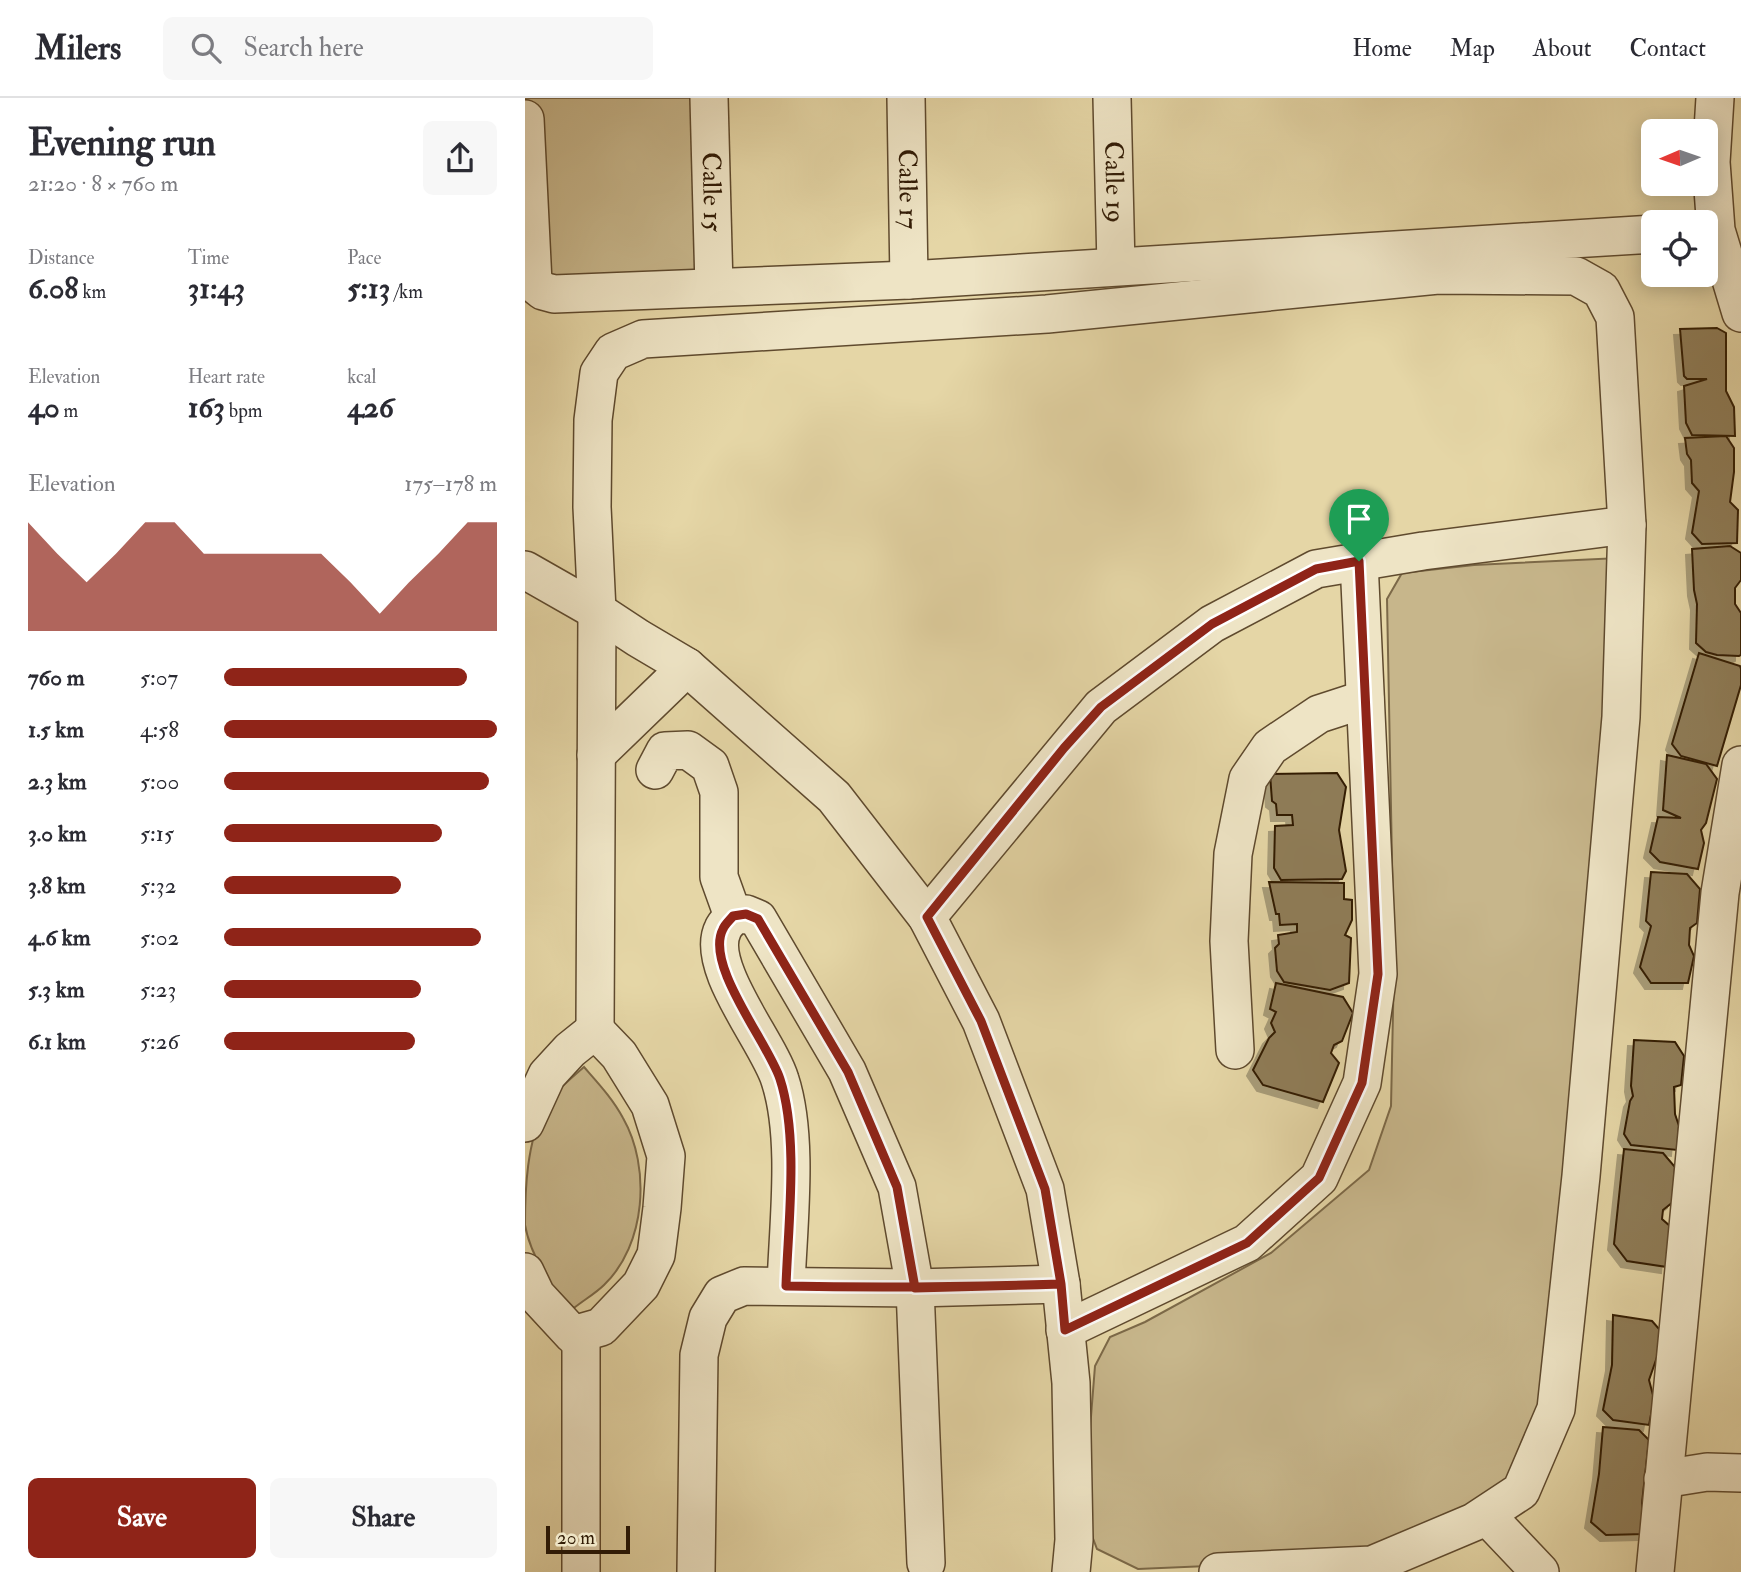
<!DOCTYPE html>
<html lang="en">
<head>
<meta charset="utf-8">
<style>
	:root { --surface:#fff; --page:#f7f7f7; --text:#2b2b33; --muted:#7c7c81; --line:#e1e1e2; --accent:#8f2418 }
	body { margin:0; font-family:"IM FELL Double Pica",serif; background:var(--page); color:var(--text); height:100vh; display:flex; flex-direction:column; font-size:26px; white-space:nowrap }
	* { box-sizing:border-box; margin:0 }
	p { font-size:23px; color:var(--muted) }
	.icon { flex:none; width:38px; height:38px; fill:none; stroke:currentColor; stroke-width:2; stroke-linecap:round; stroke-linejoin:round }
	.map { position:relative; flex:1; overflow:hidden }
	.side { display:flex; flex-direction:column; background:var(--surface); width:525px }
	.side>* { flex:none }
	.needle { width:46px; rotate:268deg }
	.tools { position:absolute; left:1116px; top:21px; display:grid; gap:14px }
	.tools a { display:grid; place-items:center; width:77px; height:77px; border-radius:10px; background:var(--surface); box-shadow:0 4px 18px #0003; font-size:35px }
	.scale { position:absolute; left:21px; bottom:18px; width:84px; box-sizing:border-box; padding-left:7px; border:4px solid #321c06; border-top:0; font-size:19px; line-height:24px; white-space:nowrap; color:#321c06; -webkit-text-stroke:5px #eee4c5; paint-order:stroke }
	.pin { position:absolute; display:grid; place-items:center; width:60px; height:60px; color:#fff; margin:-72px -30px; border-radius:50% 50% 50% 0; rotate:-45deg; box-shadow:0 0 7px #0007 }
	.pin .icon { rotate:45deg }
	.round { display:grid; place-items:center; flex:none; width:74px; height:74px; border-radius:10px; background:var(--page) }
	.summary { display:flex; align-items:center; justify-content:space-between; height:119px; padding:0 28px }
	h1 { font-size:38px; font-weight:700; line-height:52px }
	.figures { display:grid; grid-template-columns:repeat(3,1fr); gap:10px; height:119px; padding:7px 28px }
	.figures div { display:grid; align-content:center }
	.figures b { font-size:30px; font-weight:700 }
	.figures small { font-size:19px; font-weight:400 }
	.figures p { font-size:19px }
	.chart { height:196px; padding:14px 28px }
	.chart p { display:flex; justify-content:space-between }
	.chart svg { width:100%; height:126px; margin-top:7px; fill:var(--accent); opacity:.7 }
	.action { display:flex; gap:14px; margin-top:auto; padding:14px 28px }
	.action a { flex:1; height:80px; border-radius:10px; background:var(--accent); color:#fff; font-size:28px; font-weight:700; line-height:80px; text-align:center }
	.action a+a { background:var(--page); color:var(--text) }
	ul { padding:0 28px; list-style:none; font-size:23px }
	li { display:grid; grid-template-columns:112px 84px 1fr; align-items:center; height:52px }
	li i { height:18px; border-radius:9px; background:var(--accent) }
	header { display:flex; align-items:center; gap:42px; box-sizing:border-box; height:98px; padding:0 35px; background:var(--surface); border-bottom:2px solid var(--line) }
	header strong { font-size:33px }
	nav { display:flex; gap:38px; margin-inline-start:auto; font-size:24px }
	.search { width:490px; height:63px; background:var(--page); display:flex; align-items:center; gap:18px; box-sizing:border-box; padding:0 24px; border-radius:10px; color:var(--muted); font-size:26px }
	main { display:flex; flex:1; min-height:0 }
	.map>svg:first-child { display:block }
</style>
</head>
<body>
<header>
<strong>Milers</strong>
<div class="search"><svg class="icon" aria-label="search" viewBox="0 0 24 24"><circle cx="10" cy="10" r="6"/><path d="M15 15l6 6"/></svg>Search here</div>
<nav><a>Home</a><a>Map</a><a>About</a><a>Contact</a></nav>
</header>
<main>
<section class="side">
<div class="summary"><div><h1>Evening run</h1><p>21:20 · 8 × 760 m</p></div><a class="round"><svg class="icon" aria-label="share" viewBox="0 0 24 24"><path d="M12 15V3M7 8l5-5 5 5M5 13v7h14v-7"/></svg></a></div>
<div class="figures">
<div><p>Distance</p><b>6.08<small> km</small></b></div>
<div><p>Time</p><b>31:43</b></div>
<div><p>Pace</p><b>5:13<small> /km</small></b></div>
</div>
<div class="figures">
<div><p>Elevation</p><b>40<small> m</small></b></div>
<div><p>Heart rate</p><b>163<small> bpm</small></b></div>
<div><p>kcal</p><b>426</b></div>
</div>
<div class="chart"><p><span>Elevation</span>175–178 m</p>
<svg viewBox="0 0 160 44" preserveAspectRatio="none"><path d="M0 44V6L10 17L20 27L30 17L40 6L50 6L60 17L70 17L80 17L90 17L100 17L110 27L120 38L130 27L140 17L150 6L160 6V44z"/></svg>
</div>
<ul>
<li><b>760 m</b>5:07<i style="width:89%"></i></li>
<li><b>1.5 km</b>4:58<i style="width:100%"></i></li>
<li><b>2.3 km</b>5:00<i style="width:97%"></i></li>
<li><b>3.0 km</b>5:15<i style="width:80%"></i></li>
<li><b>3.8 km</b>5:32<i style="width:65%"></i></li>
<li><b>4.6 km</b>5:02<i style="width:94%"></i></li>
<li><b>5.3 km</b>5:23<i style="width:72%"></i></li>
<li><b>6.1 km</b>5:26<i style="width:70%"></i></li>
</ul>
<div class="action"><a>Save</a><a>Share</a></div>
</section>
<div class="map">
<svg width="1216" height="1474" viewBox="0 0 1216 1474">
	<defs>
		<filter id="shadow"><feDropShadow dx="-6" dy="6" stdDeviation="0" flood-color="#0004"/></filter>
	</defs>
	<rect width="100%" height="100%" fill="#e5d6a6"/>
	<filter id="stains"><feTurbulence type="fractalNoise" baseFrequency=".00286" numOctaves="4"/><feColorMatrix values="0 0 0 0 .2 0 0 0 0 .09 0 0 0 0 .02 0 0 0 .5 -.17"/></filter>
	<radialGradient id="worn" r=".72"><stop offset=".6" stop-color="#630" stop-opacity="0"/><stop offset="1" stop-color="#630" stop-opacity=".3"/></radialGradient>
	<g fill="#c7b68b" stroke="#7c6948" stroke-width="2">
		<path d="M1,0H184L189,179L58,195L7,166Z"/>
		<path d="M1094,460L1030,1272L993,1382L844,1461L613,1471L572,1451L561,1422L563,1356L570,1268L585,1239L620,1224L746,1155L844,1072L866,1008L869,867L862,501L877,475L949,467Z"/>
		<path d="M59,969C73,985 88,1001 98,1020C126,1069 121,1147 79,1187C71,1195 59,1202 49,1210C41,1201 30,1192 23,1182C14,1167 3,1145 0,1127C0,1091 2,1044 19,1012C28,995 45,981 59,969Z"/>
	</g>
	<g fill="#8f7d59" stroke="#321c06" stroke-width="2" filter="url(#shadow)">
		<path d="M1192,230L1201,235V293L1209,309L1210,338L1167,337L1161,325L1159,288L1182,281H1162L1159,278L1155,231Z"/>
		<path d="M1201,338L1209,350V374L1205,404L1213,412L1212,445L1177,446L1167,435L1174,393L1167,385L1166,362L1162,356L1160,340Z"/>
		<path d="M1205,448L1216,455V482L1210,490V506L1216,515V557L1214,558L1192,557L1181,554L1171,545L1172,506L1169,492L1167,451Z"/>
		<path d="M1174,555L1215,568L1216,571V587L1192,668L1156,658L1147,646Z"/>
		<path d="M1142,657L1181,666L1192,681L1181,725L1176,732L1179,745L1173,771L1135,764L1125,754L1133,719L1156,720L1138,712Z"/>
		<path d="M812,675L821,689L814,732L821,773L817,781L756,782L749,770L750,728L768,727L767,717H752L751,706L747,703L745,676Z"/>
		<path d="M1126,774L1162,776L1175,791L1172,825L1165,830L1164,847L1169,858L1163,885H1126L1115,869L1126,828L1121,823Z"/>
		<path d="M744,784L819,785V801L827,802V822L820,837L826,840L824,885L805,892L759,884L752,873L750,850L754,846L753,837L772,834V826L755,827L754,816H751Z"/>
		<path d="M751,885L818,899L828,915L817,943L809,947L806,955L814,965L798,1004L738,987L728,972L744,940L750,934L746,925L751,914L745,911Z"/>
		<path d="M1109,942L1150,944L1159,958L1156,987L1149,989L1150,1016L1154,1028L1152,1052L1106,1047L1099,1036L1105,1003L1108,998L1106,988Z"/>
		<path d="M1099,1051L1138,1055L1150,1069L1148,1104L1138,1112L1137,1121L1146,1129L1142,1169L1102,1163L1089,1146Z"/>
		<path d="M1088,1217L1127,1223L1135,1232L1132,1259L1124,1282L1129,1301L1124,1327L1088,1322L1078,1312L1087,1267Z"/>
		<path d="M1078,1329L1114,1332L1124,1342L1117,1405L1119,1436L1081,1437L1066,1424L1074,1376Z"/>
	</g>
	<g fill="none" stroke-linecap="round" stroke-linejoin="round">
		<defs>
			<g id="minor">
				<path id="s1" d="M184,0L189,189"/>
				<path id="s2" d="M381,0L384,182"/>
				<path id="s3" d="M587,0L591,168"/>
				<path d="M1190,0L1186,64L1191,132L1216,215"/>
				<path d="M0,21L8,185L18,193L29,196L384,182L1129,136"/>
				<path d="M0,472L72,513L113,540L162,569L309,699L402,819L456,923L520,1091L536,1186L546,1285L549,1442L546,1474"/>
				<path d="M71,657L162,569"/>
				<path d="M130,672L140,653L163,652L185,668L194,694V779L208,818"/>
				<path d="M402,819L576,609L687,526L791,471L898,453L1102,427"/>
				<path d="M70,932L72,513L67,409L68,322L74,275L88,254L118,241L522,216L913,177L1051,178L1076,192L1090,219L1102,427L1096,619L1056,1078L1031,1311L996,1393L949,1424L847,1467L693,1474"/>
				<path d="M710,952L704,843L708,756L723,681L745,649L794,616L840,601"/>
				<path d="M0,1025L22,977L45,952L70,932L94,957L125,1007L141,1058L137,1110L131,1157L116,1187L76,1229L48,1237L11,1197L0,1174"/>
				<path d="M261,1188C263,1127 274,1040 255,982C244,945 179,868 198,831C200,826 205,822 208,818L221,816L233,821L322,973L372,1089L390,1190L401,1465"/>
				<path d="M540,1232L722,1145L794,1080L837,985L853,876L834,463"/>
				<path d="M56,1235V1474"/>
				<path d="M1138,1381L1182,1374L1216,1375"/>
				<path d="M961,1417L1015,1474"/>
				<path d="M171,1474L174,1257L183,1220L197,1197L219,1188L390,1190L536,1186"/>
				<path d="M1130,1474L1195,795L1216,667"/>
			</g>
		</defs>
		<use href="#minor" stroke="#5f4a2e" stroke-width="40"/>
		<use href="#minor" stroke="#eee4c5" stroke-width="37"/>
	</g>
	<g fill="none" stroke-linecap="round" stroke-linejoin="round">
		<defs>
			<path id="route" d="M834,463L791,471L687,526L576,609L539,650L402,819L456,923L520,1091L536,1186L390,1190L372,1089L323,974L233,821L221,816L208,818C205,822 200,826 198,831C179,867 244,946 255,981C274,1039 263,1127 261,1188C353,1190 444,1189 536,1186L540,1232L722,1145L794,1080L837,985L853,876L834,463"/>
		</defs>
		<use href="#route" stroke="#fff" stroke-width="14"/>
		<use href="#route" stroke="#8f2418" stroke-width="9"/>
	</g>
	<g text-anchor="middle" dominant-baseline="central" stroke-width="5" stroke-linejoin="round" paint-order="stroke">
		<g font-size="26" fill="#321c06" stroke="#eee4c5">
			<text stroke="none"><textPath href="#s3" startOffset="84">Calle 19</textPath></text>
			<text stroke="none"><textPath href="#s2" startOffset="91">Calle 17</textPath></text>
			<text stroke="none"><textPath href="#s1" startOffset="94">Calle 15</textPath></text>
		</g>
	</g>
	<rect width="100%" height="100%" filter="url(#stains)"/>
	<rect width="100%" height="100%" fill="url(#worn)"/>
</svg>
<div class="tools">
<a><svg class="needle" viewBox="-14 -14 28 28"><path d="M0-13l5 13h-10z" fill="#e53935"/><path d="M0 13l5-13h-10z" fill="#7c7c81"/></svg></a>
<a><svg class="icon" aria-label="locate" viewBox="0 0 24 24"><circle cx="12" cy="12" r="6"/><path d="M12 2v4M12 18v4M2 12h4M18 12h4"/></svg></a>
</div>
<div class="scale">20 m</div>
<div class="pin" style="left:834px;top:463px;background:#1e9e55"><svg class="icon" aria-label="arrive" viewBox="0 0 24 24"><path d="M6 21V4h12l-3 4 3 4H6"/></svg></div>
</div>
</main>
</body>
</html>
